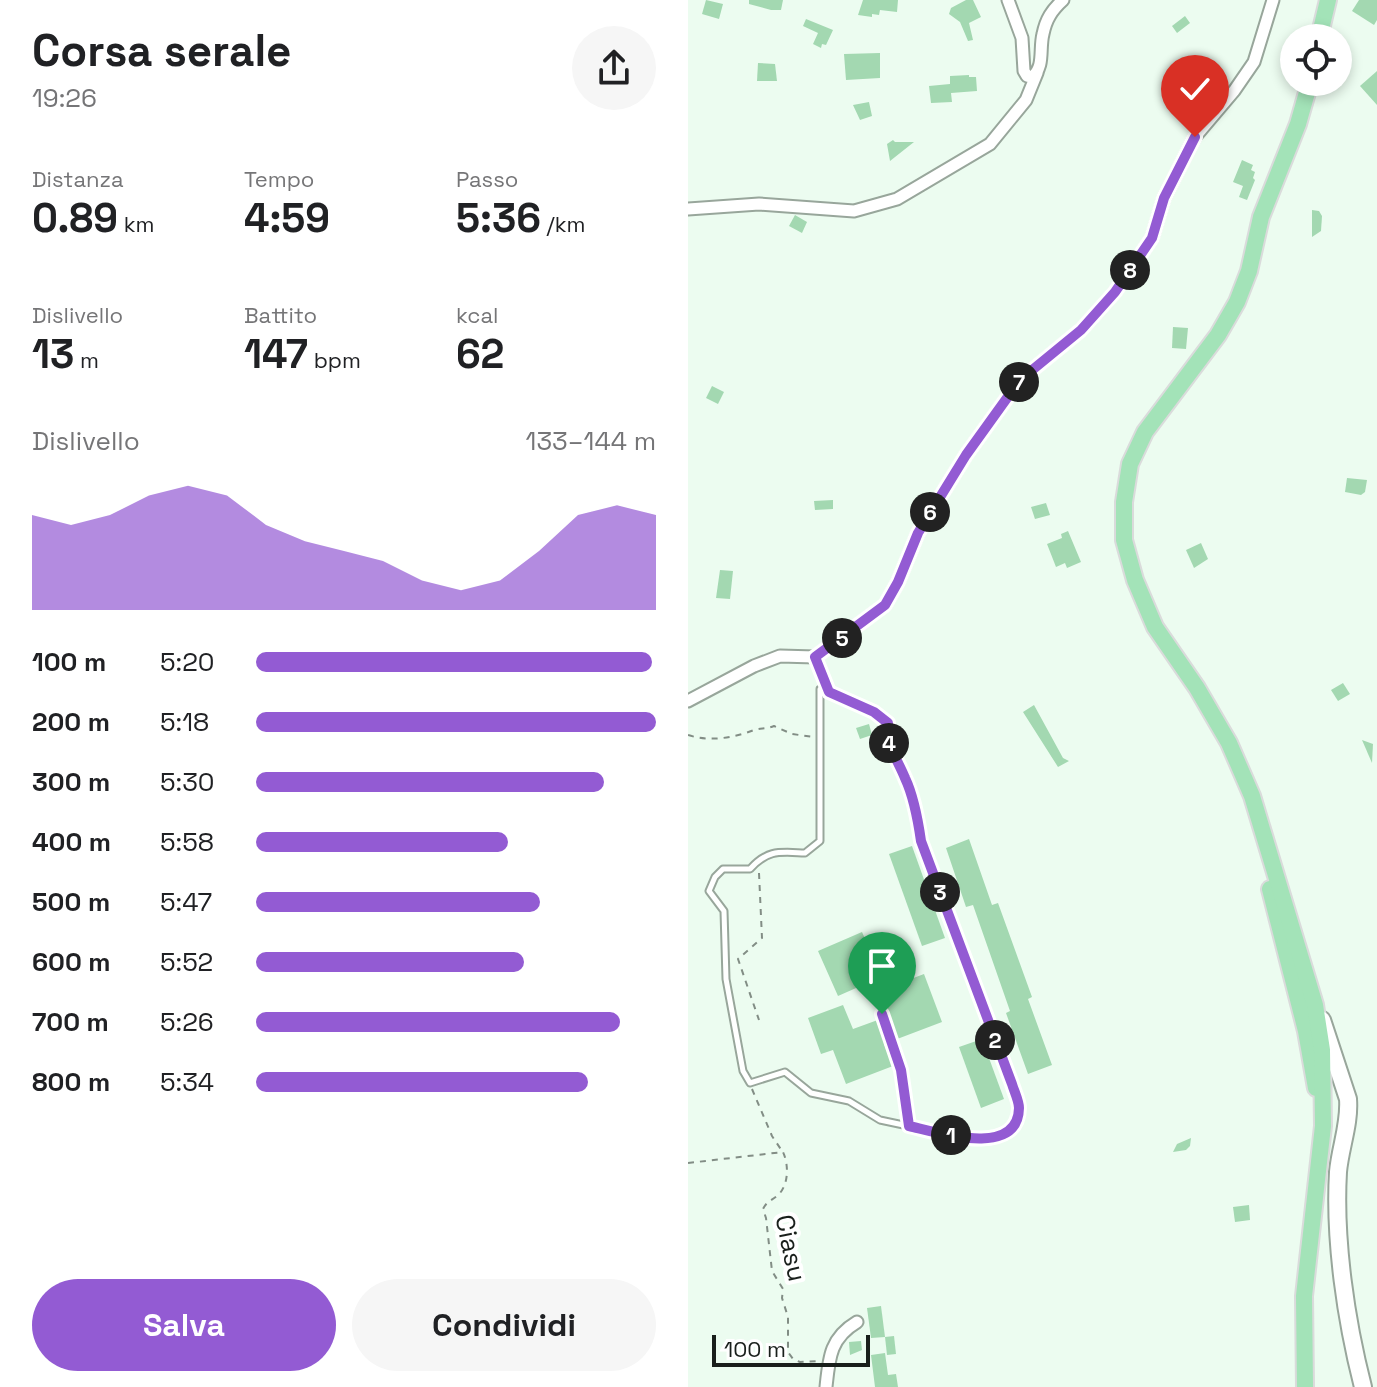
<!DOCTYPE html>
<html lang="it">
<head>
<meta charset="utf-8">
<style>
	:root { --surface:#fff; --page:#f6f6f6; --text:#202124; --muted:#757577; --accent:#935bd3 }
	body { margin:0; font-family:"Space Grotesk",sans-serif; background:var(--page); color:var(--text); height:100vh; display:flex; flex-direction:column; font-size:30px; white-space:nowrap }
	* { box-sizing:border-box; margin:0 }
	p { font-size:26px; color:var(--muted) }
	.icon { flex:none; width:44px; height:44px; fill:none; stroke:currentColor; stroke-width:2; stroke-linecap:round; stroke-linejoin:round }
	.map { position:relative; flex:1; overflow:hidden }
	.sheet { display:flex; flex-direction:column; background:var(--surface); width:688px }
	.sheet>* { flex:none }
	.fabs { position:absolute; left:592px; top:24px; display:grid; gap:16px }
	.fabs a { display:grid; place-items:center; width:72px; height:72px; border-radius:50%; background:var(--surface); box-shadow:0 4px 12px #0003; font-size:40px }
	.scale { position:absolute; left:24px; bottom:20px; width:158px; box-sizing:border-box; padding-left:8px; border:4px solid #191f1b; border-top:0; font-size:22px; line-height:28px; white-space:nowrap; color:#191f1b; -webkit-text-stroke:6px #fff; paint-order:stroke }
	.pin { position:absolute; display:grid; place-items:center; width:68px; height:68px; color:#fff; margin:-82px -34px; border-radius:50% 50% 50% 0; rotate:-45deg; box-shadow:0 0 8px #0007 }
	.pin .icon { rotate:45deg }
	.km { position:absolute; width:40px; height:40px; margin:-20px; border-radius:50%; background:#222; color:#fff; font-size:22px; line-height:40px; text-align:center }
	.round { display:grid; place-items:center; flex:none; width:84px; height:84px; border-radius:42px; background:var(--page) }
	.summary { display:flex; align-items:center; justify-content:space-between; height:136px; padding:0 32px }
	h1 { font-size:44px; font-weight:700; line-height:60px }
	.figures { display:grid; grid-template-columns:repeat(3,1fr); gap:12px; height:136px; padding:8px 32px }
	.figures div { display:grid; align-content:center }
	.figures b { font-size:40px; font-weight:700 }
	.figures small { font-size:22px; font-weight:400 }
	.figures p { font-size:22px }
	.chart { height:224px; padding:16px 32px }
	.chart p { display:flex; justify-content:space-between }
	.chart svg { width:100%; height:144px; margin-top:8px; fill:var(--accent); opacity:.7 }
	.button { display:flex; gap:16px; margin-top:auto; padding:16px 32px }
	.button a { flex:1; height:92px; border-radius:48px; background:var(--accent); color:#fff; font-size:32px; font-weight:700; line-height:92px; text-align:center }
	.button a+a { background:var(--page); color:var(--text) }
	ul { padding:0 32px; list-style:none; font-size:26px }
	li { display:grid; grid-template-columns:128px 96px 1fr; align-items:center; height:60px }
	li i { height:20px; border-radius:10px; background:var(--accent) }
	main { display:flex; flex:1; min-height:0 }
	.map>svg:first-child { display:block }
</style>
</head>
<body>
<main>
<section class="sheet">
<div class="summary"><div><h1>Corsa serale</h1><p>19:26</p></div><a class="round"><svg class="icon" aria-label="share" viewBox="0 0 24 24"><path d="M12 15V3M7 8l5-5 5 5M5 13v7h14v-7"/></svg></a></div>
<div class="figures">
<div><p>Distanza</p><b>0.89<small> km</small></b></div>
<div><p>Tempo</p><b>4:59</b></div>
<div><p>Passo</p><b>5:36<small> /km</small></b></div>
</div>
<div class="figures">
<div><p>Dislivello</p><b>13<small> m</small></b></div>
<div><p>Battito</p><b>147<small> bpm</small></b></div>
<div><p>kcal</p><b>62</b></div>
</div>
<div class="chart"><p><span>Dislivello</span>133–144 m</p>
<svg viewBox="0 0 160 44" preserveAspectRatio="none"><path d="M0 44V15L10 18L20 15L30 9L40 6L50 9L60 18L70 23L80 26L90 29L100 35L110 38L120 35L130 26L140 15L150 12L160 15V44z"/></svg>
</div>
<ul>
<li><b>100 m</b>5:20<i style="width:99%"></i></li>
<li><b>200 m</b>5:18<i style="width:100%"></i></li>
<li><b>300 m</b>5:30<i style="width:87%"></i></li>
<li><b>400 m</b>5:58<i style="width:63%"></i></li>
<li><b>500 m</b>5:47<i style="width:71%"></i></li>
<li><b>600 m</b>5:52<i style="width:67%"></i></li>
<li><b>700 m</b>5:26<i style="width:91%"></i></li>
<li><b>800 m</b>5:34<i style="width:83%"></i></li>
</ul>
<div class="button"><a>Salva</a><a>Condividi</a></div>
</section>
<div class="map">
<svg width="689" height="1387" viewBox="0 0 689 1387">
	<rect width="100%" height="100%" fill="#ecfcf0"/>
	<g fill="#a3d8b1">
		<path d="M18,0L35,4L31,19L14,14Z"/>
		<path d="M61,0H95L93,10H83L61,4Z"/>
		<path d="M175,0H210L209,12L192,10L191,15L184,14V17L170,15Z"/>
		<path d="M278,0H285L293,17L281,23L285,40L280,41L272,22L261,14L263,8Z"/>
		<path d="M671,0H689V20L686,25L664,11Z"/>
		<path d="M497,16L502,23L489,33L484,26Z"/>
		<path d="M118,19L145,30L138,45L134,44L133,48L125,44L130,33L115,26Z"/>
		<path d="M192,53V78L158,80L156,54Z"/>
		<path d="M70,63L87,64L89,81H69Z"/>
		<path d="M689,71V105L672,86Z"/>
		<path d="M281,75V77H288L289,91L263,93L264,102L243,103L241,86L262,84V76Z"/>
		<path d="M181,102L184,116L172,120L165,105Z"/>
		<path d="M205,140L207,142H226L202,161L199,144Z"/>
		<path d="M554,160L565,165L563,170L567,172L565,178L567,180L559,200L551,197L555,186L545,182Z"/>
		<path d="M624,210L631,211L634,216L633,231L624,237Z"/>
		<path d="M107,215L119,222L114,233L101,226Z"/>
		<path d="M485,327L500,328L498,349L484,348Z"/>
		<path d="M24,386L36,392L30,404L18,398Z"/>
		<path d="M659,478L679,480L677,492L673,495L657,492Z"/>
		<path d="M145,500V509L127,510L126,501Z"/>
		<path d="M358,503L362,515L347,519L343,507Z"/>
		<path d="M380,531L393,562L379,568L377,563L368,567L359,544L374,538L373,534Z"/>
		<path d="M513,543L520,559L506,568L498,550Z"/>
		<path d="M32,570L45,571L42,599L28,598Z"/>
		<path d="M655,683L662,694L650,701L643,690Z"/>
		<path d="M346,705L375,758L381,761L370,767L335,712Z"/>
		<path d="M181,724L184,735L172,739L168,728Z"/>
		<path d="M674,740L685,744L684,763Z"/>
		<path d="M281,839L304,905L310,903L344,997L340,999L364,1065L340,1074L318,1013L322,1011L285,905L278,907L258,848Z"/>
		<path d="M224,846L257,938L234,946L201,854Z"/>
		<path d="M174,932L199,988L236,974L254,1022L196,1044L205,1066L158,1084L145,1050L133,1054L120,1018L155,1005L165,1029L198,1017L184,981L150,996L130,951Z"/>
		<path d="M294,1039L316,1099L293,1108L271,1047Z"/>
		<path d="M503,1138L502,1146L498,1150L485,1152L489,1144Z"/>
		<path d="M561,1205L562,1220L547,1222L545,1207Z"/>
		<path d="M193,1306L197,1337L183,1338L179,1308Z"/>
		<path d="M206,1336L208,1354L199,1355L197,1337Z"/>
		<path d="M173,1341L174,1350L162,1355L161,1342Z"/>
		<path d="M197,1353L200,1375L208,1374L210,1387H187L183,1355Z"/>
	</g>
	<g fill="none" stroke-linecap="round" stroke-linejoin="round">
		<defs>
			<g id="lane">
				<path d="M127,658L141,692L186,712L200,723C199,748 208,756 217,778C225,797 229,820 233,841L324,1084L331,1109L324,1127L311,1137L286,1140L192,1120L161,1101L123,1093L97,1072L62,1083L55,1071L38,979L36,911L21,891L27,877L35,869H62C80,849 92,852 117,853L132,841V689L138,687"/>
				<path d="M212,1068L221,1126"/>
			</g>
			<g id="street">
				<path d="M320,0L334,38L336,71L339,76L344,77C357,67 351,49 355,34C358,19 364,10 375,0"/>
				<path d="M0,209L71,204L166,211L209,199L302,144L338,100L349,73"/>
				<path d="M0,701L66,666L92,656L127,657L197,605L210,582L230,533L278,455L332,380L393,330L427,292L464,238L476,198L507,137L546,91L566,62L585,0"/>
				<path d="M138,1387C141,1358 142,1338 169,1322"/>
			</g>
			<path id="secondary" d="M634,1020L660,1099C662,1124 652,1148 650,1172C646,1240 658,1321 675,1387"/>
			<g id="primary">
				<path d="M631,38L640,0"/>
				<path d="M582,889L618,1031L628,1088"/>
				<path d="M617,1387L616,1296L635,1126L634,1050L627,1005L564,796L541,743L509,688L467,627L447,580L436,540V502L442,464L457,432L530,335L549,302L561,271L573,217L610,124L622,82"/>
			</g>
		</defs>
		<use href="#lane" stroke="#98a69b" stroke-width="9"/>
		<use href="#street" stroke="#98a69b" stroke-width="15"/>
		<use href="#secondary" stroke="#98a69b" stroke-width="20"/>
		<use href="#primary" stroke="#dadbdb" stroke-width="20"/>
		<g stroke="#828d85" stroke-width="2" stroke-dasharray="6 6" stroke-linecap="butt">
			<path d="M0,735C21,742 46,738 66,730C73,728 79,729 86,726L104,734L126,737"/>
			<path d="M71,873L74,938L50,959L71,1020"/>
			<path d="M194,1014L211,1061"/>
			<path d="M190,1021L206,1063"/>
			<path d="M64,1089L84,1136L94,1151"/>
			<path d="M0,1163L95,1152C101,1165 101,1186 89,1196C83,1201 79,1201 75,1209L78,1218L84,1271L95,1289L94,1298L100,1317V1352L105,1359L112,1362L130,1361"/>
		</g>
		<use href="#lane" stroke="#fff" stroke-width="5"/>
		<use href="#street" stroke="#fff" stroke-width="11"/>
		<use href="#secondary" stroke="#fff" stroke-width="16"/>
		<use href="#primary" stroke="#a3e3b8" stroke-width="16"/>
	</g>
	<g fill="none" stroke-linecap="round" stroke-linejoin="round">
		<defs>
			<path id="route" d="M194,1014L213,1070L221,1126C248,1132 330,1159 331,1108C331,1101 326,1091 324,1084L233,841C230,820 226,797 217,778C208,756 199,748 200,723L186,712L141,692L127,657L197,605L210,582L230,533L278,455L332,380L393,330L427,292L464,238L476,198L507,137"/>
		</defs>
		<use href="#route" stroke="#fff" stroke-width="16"/>
		<use href="#route" stroke="#935bd3" stroke-width="10"/>
	</g>
	<g text-anchor="middle" dominant-baseline="central" stroke-width="8" stroke-linejoin="round" paint-order="stroke">
		<g font-size="26" fill="#191f1b" stroke="#fff">
			<text transform="translate(103 1248) rotate(78)">Ciasu</text>
		</g>
	</g>
</svg>
<div class="fabs">
<a><svg class="icon" aria-label="locate" viewBox="0 0 24 24"><circle cx="12" cy="12" r="6"/><path d="M12 2v4M12 18v4M2 12h4M18 12h4"/></svg></a>
</div>
<div class="scale">100 m</div>
<div class="pin" style="left:194px;top:1014px;background:#1e9e55"><svg class="icon" aria-label="arrive" viewBox="0 0 24 24"><path d="M6 21V4h12l-3 4 3 4H6"/></svg></div>
<div class="pin" style="left:507px;top:137px;background:#d93025"><svg class="icon" aria-label="check" viewBox="0 0 24 24"><path d="M5 12l5 5 9-10"/></svg></div>
<b class="km" style="left:263px;top:1135px">1</b>
<b class="km" style="left:307px;top:1040px">2</b>
<b class="km" style="left:252px;top:892px">3</b>
<b class="km" style="left:201px;top:743px">4</b>
<b class="km" style="left:154px;top:638px">5</b>
<b class="km" style="left:242px;top:512px">6</b>
<b class="km" style="left:331px;top:382px">7</b>
<b class="km" style="left:442px;top:270px">8</b>
</div>
</main>
</body>
</html>
